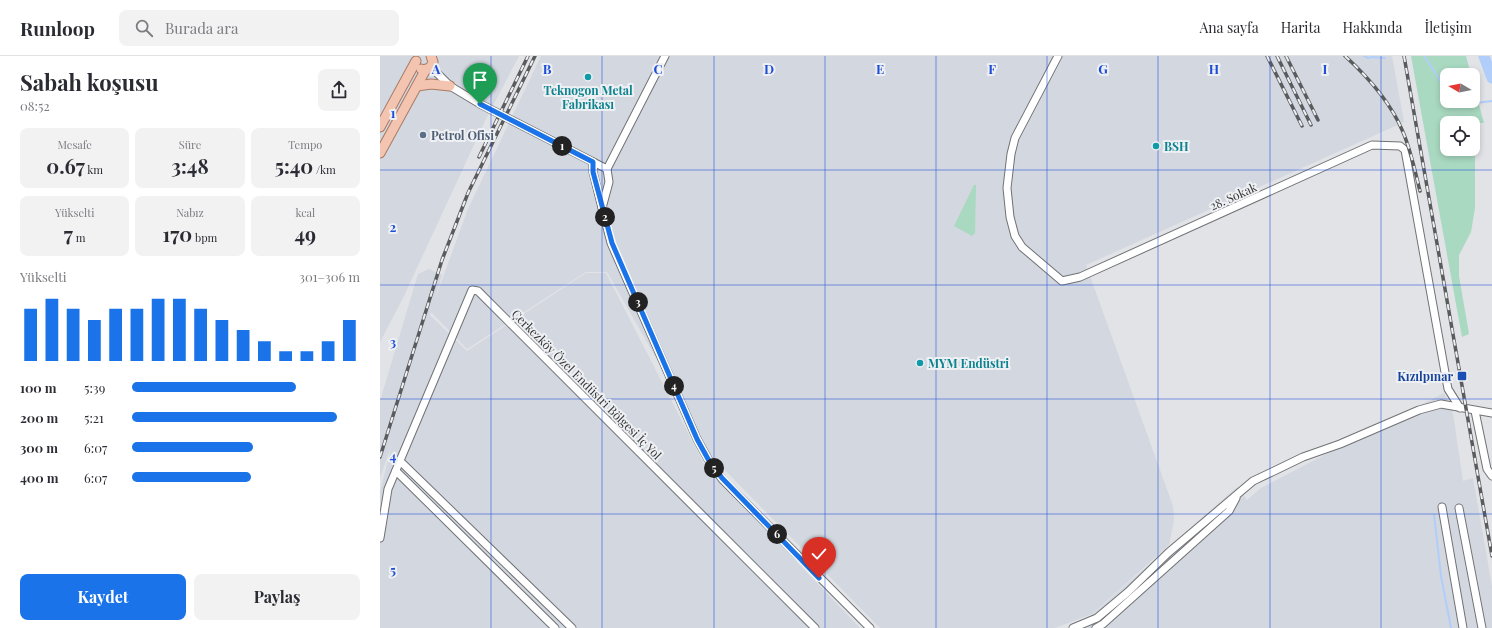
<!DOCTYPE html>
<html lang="tr">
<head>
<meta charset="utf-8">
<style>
	:root { --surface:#fff; --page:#f2f2f3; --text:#2b2b33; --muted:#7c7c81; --line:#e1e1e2; --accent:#1a73e8 }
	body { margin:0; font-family:"Playfair Display",serif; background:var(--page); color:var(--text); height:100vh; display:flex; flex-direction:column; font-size:15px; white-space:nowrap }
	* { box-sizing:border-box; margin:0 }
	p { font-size:13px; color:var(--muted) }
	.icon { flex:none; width:22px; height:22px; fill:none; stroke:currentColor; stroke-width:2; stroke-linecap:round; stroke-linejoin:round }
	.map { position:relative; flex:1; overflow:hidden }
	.sheet { display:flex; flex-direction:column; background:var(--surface); width:380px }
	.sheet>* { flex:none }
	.needle { width:26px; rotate:280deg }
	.tools { position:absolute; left:1060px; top:12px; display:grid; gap:8px }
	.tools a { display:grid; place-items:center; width:40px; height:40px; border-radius:8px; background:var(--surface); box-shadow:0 2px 6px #0003; font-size:20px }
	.pin { position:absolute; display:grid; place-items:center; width:34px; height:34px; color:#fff; margin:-41px -17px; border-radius:50% 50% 50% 0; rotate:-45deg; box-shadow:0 0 4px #0007 }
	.pin .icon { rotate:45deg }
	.km { position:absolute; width:20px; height:20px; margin:-10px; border-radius:50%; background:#222; color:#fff; font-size:11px; line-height:20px; text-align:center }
	.round { display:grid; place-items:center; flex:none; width:42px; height:42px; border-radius:8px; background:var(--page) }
	.head { display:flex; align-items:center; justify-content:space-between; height:68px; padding:0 20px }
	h1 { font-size:22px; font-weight:700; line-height:30px }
	.stats { display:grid; grid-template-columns:repeat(3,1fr); gap:6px; height:68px; padding:4px 20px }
	.stats div { display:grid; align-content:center; border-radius:8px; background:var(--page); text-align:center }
	.stats b { font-size:20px; font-weight:700 }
	.stats small { font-size:11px; font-weight:400 }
	.stats p { font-size:11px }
	.chart { height:112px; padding:8px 20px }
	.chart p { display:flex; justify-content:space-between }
	.chart svg { width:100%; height:72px; margin-top:4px; stroke:var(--accent); stroke-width:6 }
	.action { display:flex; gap:8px; margin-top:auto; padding:8px 20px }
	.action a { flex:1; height:46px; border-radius:8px; background:var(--accent); color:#fff; font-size:16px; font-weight:700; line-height:46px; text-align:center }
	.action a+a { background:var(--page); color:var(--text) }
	ul { padding:0 20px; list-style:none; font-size:13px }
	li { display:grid; grid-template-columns:64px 48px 1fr; align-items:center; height:30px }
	li i { height:10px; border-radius:5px; background:var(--accent) }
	header { display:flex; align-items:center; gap:24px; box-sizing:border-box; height:56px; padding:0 20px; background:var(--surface); border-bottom:1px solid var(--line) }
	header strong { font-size:19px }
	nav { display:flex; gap:22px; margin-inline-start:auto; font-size:14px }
	.search { width:280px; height:36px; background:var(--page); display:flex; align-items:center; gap:10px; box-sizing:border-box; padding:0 14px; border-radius:8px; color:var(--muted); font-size:15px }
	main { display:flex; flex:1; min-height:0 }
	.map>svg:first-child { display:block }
</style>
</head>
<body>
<header>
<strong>Runloop</strong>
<div class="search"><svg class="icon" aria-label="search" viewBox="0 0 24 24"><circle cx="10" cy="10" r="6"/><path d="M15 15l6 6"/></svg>Burada ara</div>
<nav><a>Ana sayfa</a><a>Harita</a><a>Hakkında</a><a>İletişim</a></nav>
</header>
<main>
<section class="sheet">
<div class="head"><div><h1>Sabah koşusu</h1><p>08:52</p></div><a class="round"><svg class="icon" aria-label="share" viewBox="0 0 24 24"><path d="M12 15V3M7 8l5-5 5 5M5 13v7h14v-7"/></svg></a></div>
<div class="stats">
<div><p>Mesafe</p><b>0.67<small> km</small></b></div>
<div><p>Süre</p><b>3:48</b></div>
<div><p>Tempo</p><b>5:40<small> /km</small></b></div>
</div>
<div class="stats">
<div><p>Yükselti</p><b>7<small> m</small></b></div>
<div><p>Nabız</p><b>170<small> bpm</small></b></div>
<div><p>kcal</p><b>49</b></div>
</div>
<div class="chart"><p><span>Yükselti</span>301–306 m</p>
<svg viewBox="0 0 160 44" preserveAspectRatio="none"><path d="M5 44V12M15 44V6M25 44V12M35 44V19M45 44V12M55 44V12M65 44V6M75 44V6M85 44V12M95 44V19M105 44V25M115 44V32M125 44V38M135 44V38M145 44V32M155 44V19"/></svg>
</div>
<ul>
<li><b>100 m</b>5:39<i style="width:72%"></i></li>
<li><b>200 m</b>5:21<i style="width:90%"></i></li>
<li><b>300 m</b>6:07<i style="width:53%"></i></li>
<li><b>400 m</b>6:07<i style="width:52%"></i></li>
</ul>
<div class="action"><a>Kaydet</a><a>Paylaş</a></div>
</section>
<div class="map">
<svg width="1112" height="572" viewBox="0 0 1112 572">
	<rect width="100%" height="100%" fill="#e2e3e6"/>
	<g fill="#d2d7e0">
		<path d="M0,0H139L105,65L24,240L0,286Z"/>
		<path d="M161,0H1012L1024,66L706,209L793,450L794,464L789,489L712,558L675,572H500L333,402L227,216H206L87,293L51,256L50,259L87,295L206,217H226L325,410L480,572H0V436L12,388L0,422V345L38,218L49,213L62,219L55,243L88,153Z"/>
		<path d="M1064,337L1073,357L1083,425L1093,422L1112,530V572H691L713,558L857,431L867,444L881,432Z"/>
	</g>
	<g fill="#a9d9c1">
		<path d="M1031,0H1086L1091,19H1067V45H1093V26L1104,67H1098L1093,70V67H1067V93H1093V83L1095,87V152L1091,176L1079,199V220L1089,278L1082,281Z"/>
		<path d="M594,129H596L595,177L592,180L574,170Z"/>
	</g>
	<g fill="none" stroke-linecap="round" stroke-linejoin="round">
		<g stroke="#b1cefa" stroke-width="2">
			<path d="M984,0L988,2L993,1L1005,2"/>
			<path d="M1045,1L1061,26L1067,33"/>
			<path d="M1091,45L1096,47L1112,45"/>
			<path d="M1054,459L1061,520L1071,572"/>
		</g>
		<path stroke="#b1cefa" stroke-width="11" d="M1104,0L1112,22"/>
		<defs>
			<g id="minor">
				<path d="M678,0L635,82L631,98L627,132L630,161L635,180L642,191L682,225L700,221L992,89L1020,90L1025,94L1068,333L1080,352"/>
				<path d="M51,11L70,30L100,48L227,113L285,0"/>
				<path d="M213,106V116L222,152L229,126L227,113"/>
				<path d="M222,152L231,187L317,383L328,403L342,423L490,572"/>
				<path d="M1095,355L1107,413L1112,420"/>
				<path d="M20,405L192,572"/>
				<path d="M16,415L175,572"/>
				<path d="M1062,451L1083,572"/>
				<path d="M1079,452L1102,572"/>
				<path d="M0,482L8,433L92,234L98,235L435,572"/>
				<path d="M693,572L717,562L748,536L788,497L873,425L892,416L923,401L960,388L1039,354L1061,348L1112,357"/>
				<path d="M716,572L723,568L849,455L856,442"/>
			</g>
			<g id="major">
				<path d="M41,13C47,15 51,12 53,6L51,0"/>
				<path d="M37,30L51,28L70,30"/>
				<path d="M0,71L36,5"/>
				<path d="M0,97L46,13"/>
			</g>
		</defs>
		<use href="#minor" stroke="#707274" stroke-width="9"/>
		<use href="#major" stroke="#aa7963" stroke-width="11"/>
		<use href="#minor" stroke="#fff" stroke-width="7"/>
		<use href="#major" stroke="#f3c5b1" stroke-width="9"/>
		<defs>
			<g id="rail">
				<path d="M887,0L922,70"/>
				<path d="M897,0L931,69"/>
				<path d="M906,0L938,64"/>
				<path d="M965,0C988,21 1011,47 1023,76C1031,95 1035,115 1040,135"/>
				<path d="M1024,0L1112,500"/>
				<path d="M99,101L148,0"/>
				<path d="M0,401L62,204L88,137L155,0"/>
			</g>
		</defs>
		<use href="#rail" stroke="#5a5b5d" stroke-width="3.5"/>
		<use href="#rail" stroke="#eff0f3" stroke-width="2" stroke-dasharray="6" stroke-linecap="butt"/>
	</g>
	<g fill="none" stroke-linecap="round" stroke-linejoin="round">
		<defs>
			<path id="route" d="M100,48L213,106V116L232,187L317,383L328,403L342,422L439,522"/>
		</defs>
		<use href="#route" stroke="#fff" stroke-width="8"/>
		<use href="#route" stroke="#1a73e8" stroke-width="5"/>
	</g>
	<path fill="none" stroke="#1d4ed8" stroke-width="1" stroke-opacity="0.55" d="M111,0V572M222,0V572M334,0V572M445,0V572M556,0V572M667,0V572M778,0V572M890,0V572M1001,0V572M0,114H1112M0,229H1112M0,343H1112M0,458H1112"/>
	<g fill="#0f9aa8" stroke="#eff0f3" stroke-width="1.5">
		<circle cx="208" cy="21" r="4"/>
		<circle cx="776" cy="90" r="4"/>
		<circle cx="540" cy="307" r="4"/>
	</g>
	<circle fill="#5c6f8a" stroke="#eff0f3" stroke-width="1.5" cx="43" cy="79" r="4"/>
	<rect fill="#1a4fb4" stroke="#eff0f3" stroke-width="1.5" x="1077" y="315" width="10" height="10" rx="2"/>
	<g text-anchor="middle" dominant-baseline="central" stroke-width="4" stroke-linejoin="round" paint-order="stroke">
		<g font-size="12" font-weight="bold" fill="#0d838f" stroke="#eff0f3" text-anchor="start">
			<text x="208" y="34" text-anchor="middle">Teknogon Metal<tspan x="208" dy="14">Fabrikası</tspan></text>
			<text x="784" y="90">BSH</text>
			<text x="548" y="307">MYM Endüstri</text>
		</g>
		<g font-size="12" font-weight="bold" fill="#4e5e75" stroke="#eff0f3" text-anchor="start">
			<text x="51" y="79">Petrol Ofisi</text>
		</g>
		<g font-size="12" fill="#323334" stroke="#eff0f3">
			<text transform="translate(853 140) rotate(-24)">28. Sokak</text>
			<text transform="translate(207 328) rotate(45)">Çerkezköy Özel Endüstri Bölgesi İç Yol</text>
		</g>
		<g font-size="12" font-weight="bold" fill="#164399" stroke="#eff0f3" text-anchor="end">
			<text x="1073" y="320">Kızılpınar</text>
		</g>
	</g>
	<g font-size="13" text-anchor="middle" font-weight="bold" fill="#1d4ed8" stroke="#eff0f3" stroke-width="4" stroke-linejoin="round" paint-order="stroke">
		<text x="56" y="18">A</text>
		<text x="167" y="18">B</text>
		<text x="278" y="18">C</text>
		<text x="389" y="18">D</text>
		<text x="500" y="18">E</text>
		<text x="612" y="18">F</text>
		<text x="723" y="18">G</text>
		<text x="834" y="18">H</text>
		<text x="945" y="18">I</text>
		<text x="13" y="62">1</text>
		<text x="13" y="176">2</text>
		<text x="13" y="291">3</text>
		<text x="13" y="405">4</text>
		<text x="13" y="519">5</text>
	</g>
</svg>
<div class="tools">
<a><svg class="needle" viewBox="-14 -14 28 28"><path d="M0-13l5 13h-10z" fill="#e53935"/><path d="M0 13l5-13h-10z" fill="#7c7c81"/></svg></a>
<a><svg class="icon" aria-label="locate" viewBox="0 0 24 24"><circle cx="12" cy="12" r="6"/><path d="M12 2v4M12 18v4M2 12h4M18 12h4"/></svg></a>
</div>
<div class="pin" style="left:100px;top:48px;background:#1e9e55"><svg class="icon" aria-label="arrive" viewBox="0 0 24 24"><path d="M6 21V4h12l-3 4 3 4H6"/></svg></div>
<div class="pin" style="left:439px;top:522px;background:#d93025"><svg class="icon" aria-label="check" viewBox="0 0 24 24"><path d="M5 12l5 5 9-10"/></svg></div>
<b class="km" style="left:182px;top:90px">1</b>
<b class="km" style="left:225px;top:161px">2</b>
<b class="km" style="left:258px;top:246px">3</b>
<b class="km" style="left:294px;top:330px">4</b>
<b class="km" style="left:334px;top:412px">5</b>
<b class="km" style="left:397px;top:478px">6</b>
</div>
</main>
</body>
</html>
